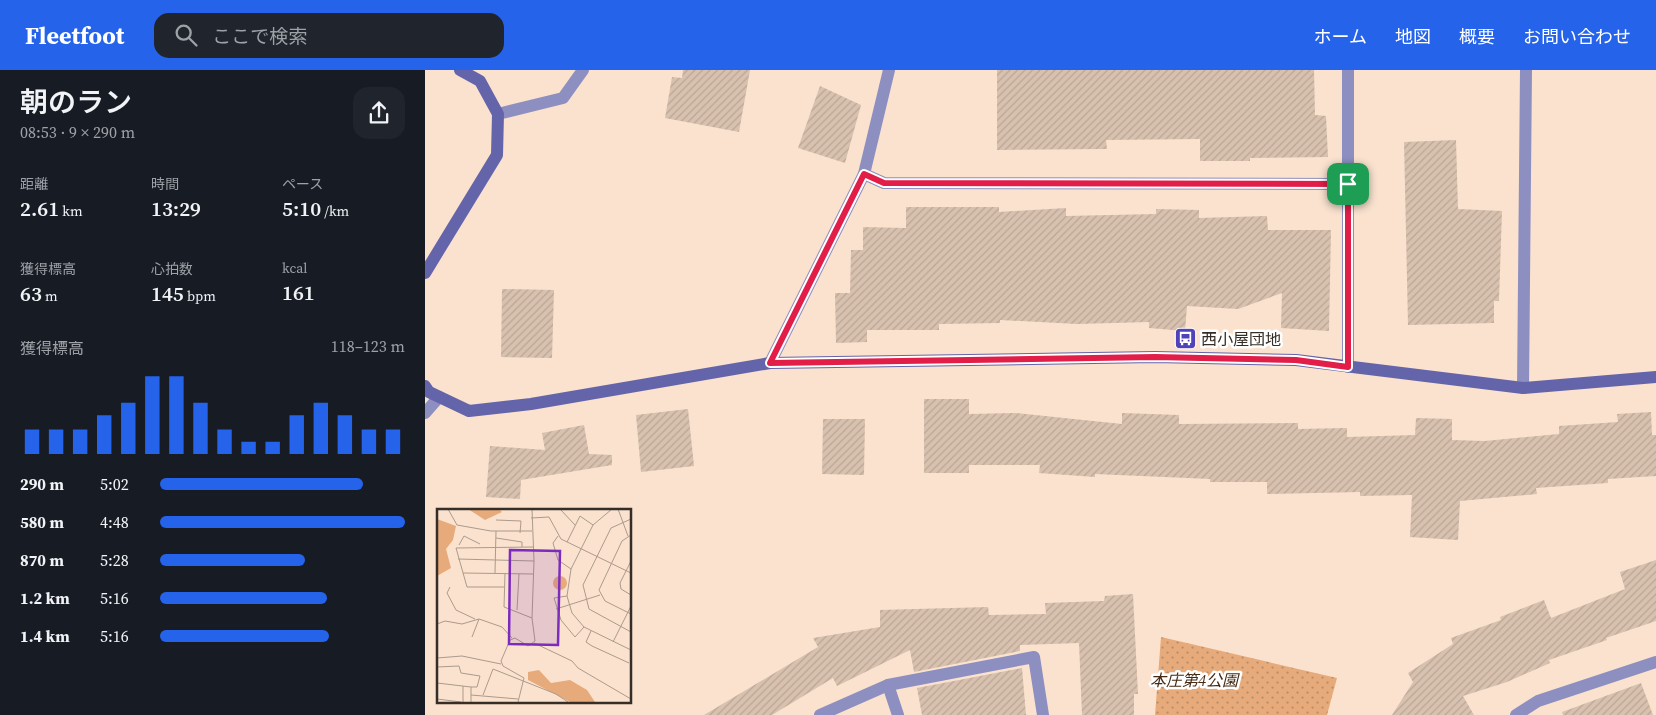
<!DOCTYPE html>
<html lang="ja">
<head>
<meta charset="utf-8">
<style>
	:root { --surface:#171b24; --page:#20242c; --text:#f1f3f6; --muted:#9ea1a6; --accent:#2563eb }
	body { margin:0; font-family:"Source Serif 4","Noto Sans JP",serif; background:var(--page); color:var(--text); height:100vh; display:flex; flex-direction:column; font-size:19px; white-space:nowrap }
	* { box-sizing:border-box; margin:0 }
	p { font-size:16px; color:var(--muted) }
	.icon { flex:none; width:28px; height:28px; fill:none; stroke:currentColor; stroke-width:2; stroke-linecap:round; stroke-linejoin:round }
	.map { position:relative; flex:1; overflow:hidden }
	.details { display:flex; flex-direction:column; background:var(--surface); width:425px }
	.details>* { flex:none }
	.pin { position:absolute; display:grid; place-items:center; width:42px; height:42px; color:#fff; margin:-21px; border-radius:10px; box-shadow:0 2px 8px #0006 }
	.round { display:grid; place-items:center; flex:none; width:52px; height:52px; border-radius:15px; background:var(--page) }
	.overview { display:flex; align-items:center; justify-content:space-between; height:85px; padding:0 20px }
	h1 { font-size:28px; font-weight:600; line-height:38px }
	.stats { display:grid; grid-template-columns:repeat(3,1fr); gap:8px; height:85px; padding:5px 20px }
	.stats div { display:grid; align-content:center }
	.stats b { font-size:21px; font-weight:600 }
	.stats small { font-size:14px; font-weight:400 }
	.stats p { font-size:14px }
	.chart { height:140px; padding:10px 20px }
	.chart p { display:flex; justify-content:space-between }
	.chart svg { width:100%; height:90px; margin-top:5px; stroke:var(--accent); stroke-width:6 }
	ul { padding:0 20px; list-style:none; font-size:16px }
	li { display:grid; grid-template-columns:80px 60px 1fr; align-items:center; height:38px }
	li i { height:12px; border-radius:6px; background:var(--accent) }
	header { display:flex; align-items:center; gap:30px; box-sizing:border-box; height:70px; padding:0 25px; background:var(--accent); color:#fff }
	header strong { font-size:24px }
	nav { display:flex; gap:28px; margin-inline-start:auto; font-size:18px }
	.search { width:350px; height:45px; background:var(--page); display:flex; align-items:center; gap:12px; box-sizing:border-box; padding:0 18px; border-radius:15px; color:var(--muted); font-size:19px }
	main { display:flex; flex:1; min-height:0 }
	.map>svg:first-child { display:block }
</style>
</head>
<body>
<header>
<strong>Fleetfoot</strong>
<div class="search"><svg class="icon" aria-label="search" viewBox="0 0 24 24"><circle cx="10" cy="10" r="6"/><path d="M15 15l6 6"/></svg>ここで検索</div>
<nav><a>ホーム</a><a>地図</a><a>概要</a><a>お問い合わせ</a></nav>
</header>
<main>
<section class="details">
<div class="overview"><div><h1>朝のラン</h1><p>08:53 · 9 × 290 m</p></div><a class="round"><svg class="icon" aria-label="share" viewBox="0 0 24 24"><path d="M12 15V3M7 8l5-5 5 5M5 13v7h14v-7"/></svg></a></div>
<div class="stats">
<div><p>距離</p><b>2.61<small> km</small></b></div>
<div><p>時間</p><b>13:29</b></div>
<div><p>ペース</p><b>5:10<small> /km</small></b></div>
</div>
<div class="stats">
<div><p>獲得標高</p><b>63<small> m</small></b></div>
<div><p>心拍数</p><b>145<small> bpm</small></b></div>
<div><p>kcal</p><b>161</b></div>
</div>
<div class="chart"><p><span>獲得標高</span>118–123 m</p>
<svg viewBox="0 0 160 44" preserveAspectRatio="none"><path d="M5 44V32M15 44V32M25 44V32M35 44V25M45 44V19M55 44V6M65 44V6M75 44V19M85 44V32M95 44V38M105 44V38M115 44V25M125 44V19M135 44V25M145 44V32M155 44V32"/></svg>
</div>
<ul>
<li><b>290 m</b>5:02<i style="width:83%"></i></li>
<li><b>580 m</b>4:48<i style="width:100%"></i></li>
<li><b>870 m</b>5:28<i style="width:59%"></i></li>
<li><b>1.2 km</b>5:16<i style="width:68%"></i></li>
<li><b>1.4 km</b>5:16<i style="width:69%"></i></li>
</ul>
</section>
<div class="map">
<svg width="1231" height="645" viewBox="0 0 1231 645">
	<defs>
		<pattern id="park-dots" width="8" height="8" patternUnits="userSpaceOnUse" patternTransform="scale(1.25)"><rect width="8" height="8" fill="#e7ab7b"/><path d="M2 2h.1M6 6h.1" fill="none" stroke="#bc8c65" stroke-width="1.8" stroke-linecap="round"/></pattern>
		<pattern id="building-hatch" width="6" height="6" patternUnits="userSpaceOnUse" patternTransform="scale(1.25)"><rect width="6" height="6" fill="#d8c1af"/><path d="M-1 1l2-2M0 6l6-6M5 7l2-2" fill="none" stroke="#baa696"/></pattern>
	</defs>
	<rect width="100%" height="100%" fill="#fae2cf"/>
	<path fill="url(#park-dots)" d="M736,567L912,608L902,645H730Z"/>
	<g fill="url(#building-hatch)">
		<path d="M258,0H325L314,62L240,48L247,7L257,8Z"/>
		<path d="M572,0H889L890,45L901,46L903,87L825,88V91H775V69L681,70L682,79L572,80Z"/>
		<path d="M395,16L436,35L420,93L373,78Z"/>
		<path d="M1031,70L1033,139L1077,141L1074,231H1069V253L983,255L979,72Z"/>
		<path d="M481,137H574V142L641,138V146L731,144V139L774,140V148L842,146L843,160H906L904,261L856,258L857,223L813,239L762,236L760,261L724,258V252L652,254L575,250V253L514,254V260H442V272L411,273L410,223H425L426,180H438V157L481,158Z"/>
		<path d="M77,219L129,220L127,288L76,287Z"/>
		<path d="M499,329H544V344L590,343L697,354V343L754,345V354L873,353V359L922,358V367L990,365L991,348L1027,349V370L1060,371L1134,364V356L1193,352L1192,344L1226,342L1227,365H1231V406L1183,409V413L1111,418L1112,424L1035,431L1033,470L985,467L987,425L935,426V422L842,424V412H785V409L670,404V407L614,403L615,395H544V403H499Z"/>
		<path d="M263,339L269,396L216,402L211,345Z"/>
		<path d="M398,349H440L439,405L397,404Z"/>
		<path d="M159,355L164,384L187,385V395L96,410L95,429L61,427L65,376L120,380L117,363Z"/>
		<path d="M1231,490V551L1181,568L1182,570L1124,590L1125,593L1082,612L1038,626L1049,645H967L988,612L983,603L1028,574L1026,568L1076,550L1075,547L1119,530L1126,548L1200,519L1195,502Z"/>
		<path d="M708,524L713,624H709V645H657L654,573L595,575V581L489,602L485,580L412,616L408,608L347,645H279L393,577L388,568L455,557V540L563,537L564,545L621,544L620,533L679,531L680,526Z"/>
		<path d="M597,598L601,645H497L492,618Z"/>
		<path d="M1216,613L1228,645H1138L1137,642Z"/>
	</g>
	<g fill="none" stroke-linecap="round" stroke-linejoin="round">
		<g stroke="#8d8fc0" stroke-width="12">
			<path d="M73,44L138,28L158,0"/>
			<path d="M439,104L459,113L923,114"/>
			<path d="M345,293L439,104L464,0"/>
			<path d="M923,297V0"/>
			<path d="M1098,318L1101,0"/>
			<path d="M0,343L14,327"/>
			<path d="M463,615L473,645"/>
			<path d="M395,645L463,615L609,587L618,645"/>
			<path d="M1091,645L1113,631L1231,592"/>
		</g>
		<g stroke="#6464aa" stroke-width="12">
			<path d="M0,203L72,85L73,44L55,11L35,0"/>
			<path d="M0,316L4,322L44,341L106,334L345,293L730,287L871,290L1098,318L1231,307"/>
		</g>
	</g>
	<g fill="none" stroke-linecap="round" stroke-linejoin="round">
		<defs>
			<path id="route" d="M439,104L459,113L923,114V297L871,290L730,287L345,293Z"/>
		</defs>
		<use href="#route" stroke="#fff" stroke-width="10"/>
		<use href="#route" stroke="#e11d48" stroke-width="6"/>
	</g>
	<defs>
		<symbol id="bus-square" viewBox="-11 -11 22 22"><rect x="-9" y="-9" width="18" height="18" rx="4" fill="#5042b9" stroke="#fff"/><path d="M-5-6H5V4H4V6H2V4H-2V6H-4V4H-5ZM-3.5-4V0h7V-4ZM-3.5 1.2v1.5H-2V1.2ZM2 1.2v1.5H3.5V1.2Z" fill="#fff"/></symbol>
	</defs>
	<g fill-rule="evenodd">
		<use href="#bus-square" x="748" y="256" width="25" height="25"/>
	</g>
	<g text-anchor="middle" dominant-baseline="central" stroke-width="5" stroke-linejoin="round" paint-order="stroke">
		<g font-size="16" fill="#362d26" stroke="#fff" text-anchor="start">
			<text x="776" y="269">西小屋団地</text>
		</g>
		<g font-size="16" font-style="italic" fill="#442a13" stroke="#fff">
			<text x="769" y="610">本庄第4公園</text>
		</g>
	</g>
	<g transform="translate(12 439)">
		<rect width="194" height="194" fill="#fae2cf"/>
		<path d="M31,0H62L65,3L48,11ZM0,10L19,17L16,31L9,40L14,59L0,67ZM102,161L114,174L133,171L150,181L158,193H133L91,171V163Z" fill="#e7ab7b"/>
		<path d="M116 74a7 7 0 1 1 14 0a7 7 0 1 1-14 0Z" fill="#e7ab7b"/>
		<path fill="none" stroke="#ac9a8b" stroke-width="1" d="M11,0L20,16L54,22H95M123,0L138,16M175,0L156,16L134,60L130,87L135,104L147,118L194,141M181,0L191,27M94,9L112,8L124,30L194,64M194,10L174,19L146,76L152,100L194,123M59,11L84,12L83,24M194,26L185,32L162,81L168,92L194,105M121,27L116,34L121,51L134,60M59,29L85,33V38M130,33L143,7L156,16M22,36L27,27L43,35M21,50L97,52M194,52L183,74L184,80L194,86M26,64L96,65M58,64L59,22M68,64L67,98L95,109M13,78L10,84L19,101L38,110M67,78H30L19,39L97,38M130,87L117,89L124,111L138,128L147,118M119,100L163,86M80,101L82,65M0,115L8,112L25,115L42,110L65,118L75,129M154,122L149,133L155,137L192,154M35,128L42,110M176,133L194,97M97,134L135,152L141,159L194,190M0,149L25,147L64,155M0,158L22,157L24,164L43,167L40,178H34V186M0,174L34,178M46,186L56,160L119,185L131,193M0,190L24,193M26,193V177M34,193V186L81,190M81,193L87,169L66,157L64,152L73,131L78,129L91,137L98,132L95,109L97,52L95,0"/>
		<path fill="#7b2cbf" fill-opacity="0.15" stroke="#7b2cbf" stroke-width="2.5" d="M73,41L123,42L121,136L72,135Z"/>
		<rect width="194" height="194" fill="none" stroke="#362d26" stroke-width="2.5"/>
	</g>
</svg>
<div class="pin" style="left:923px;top:114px;background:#1e9e55"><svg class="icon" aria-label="arrive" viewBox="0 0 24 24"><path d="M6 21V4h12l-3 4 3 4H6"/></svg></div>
</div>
</main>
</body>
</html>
